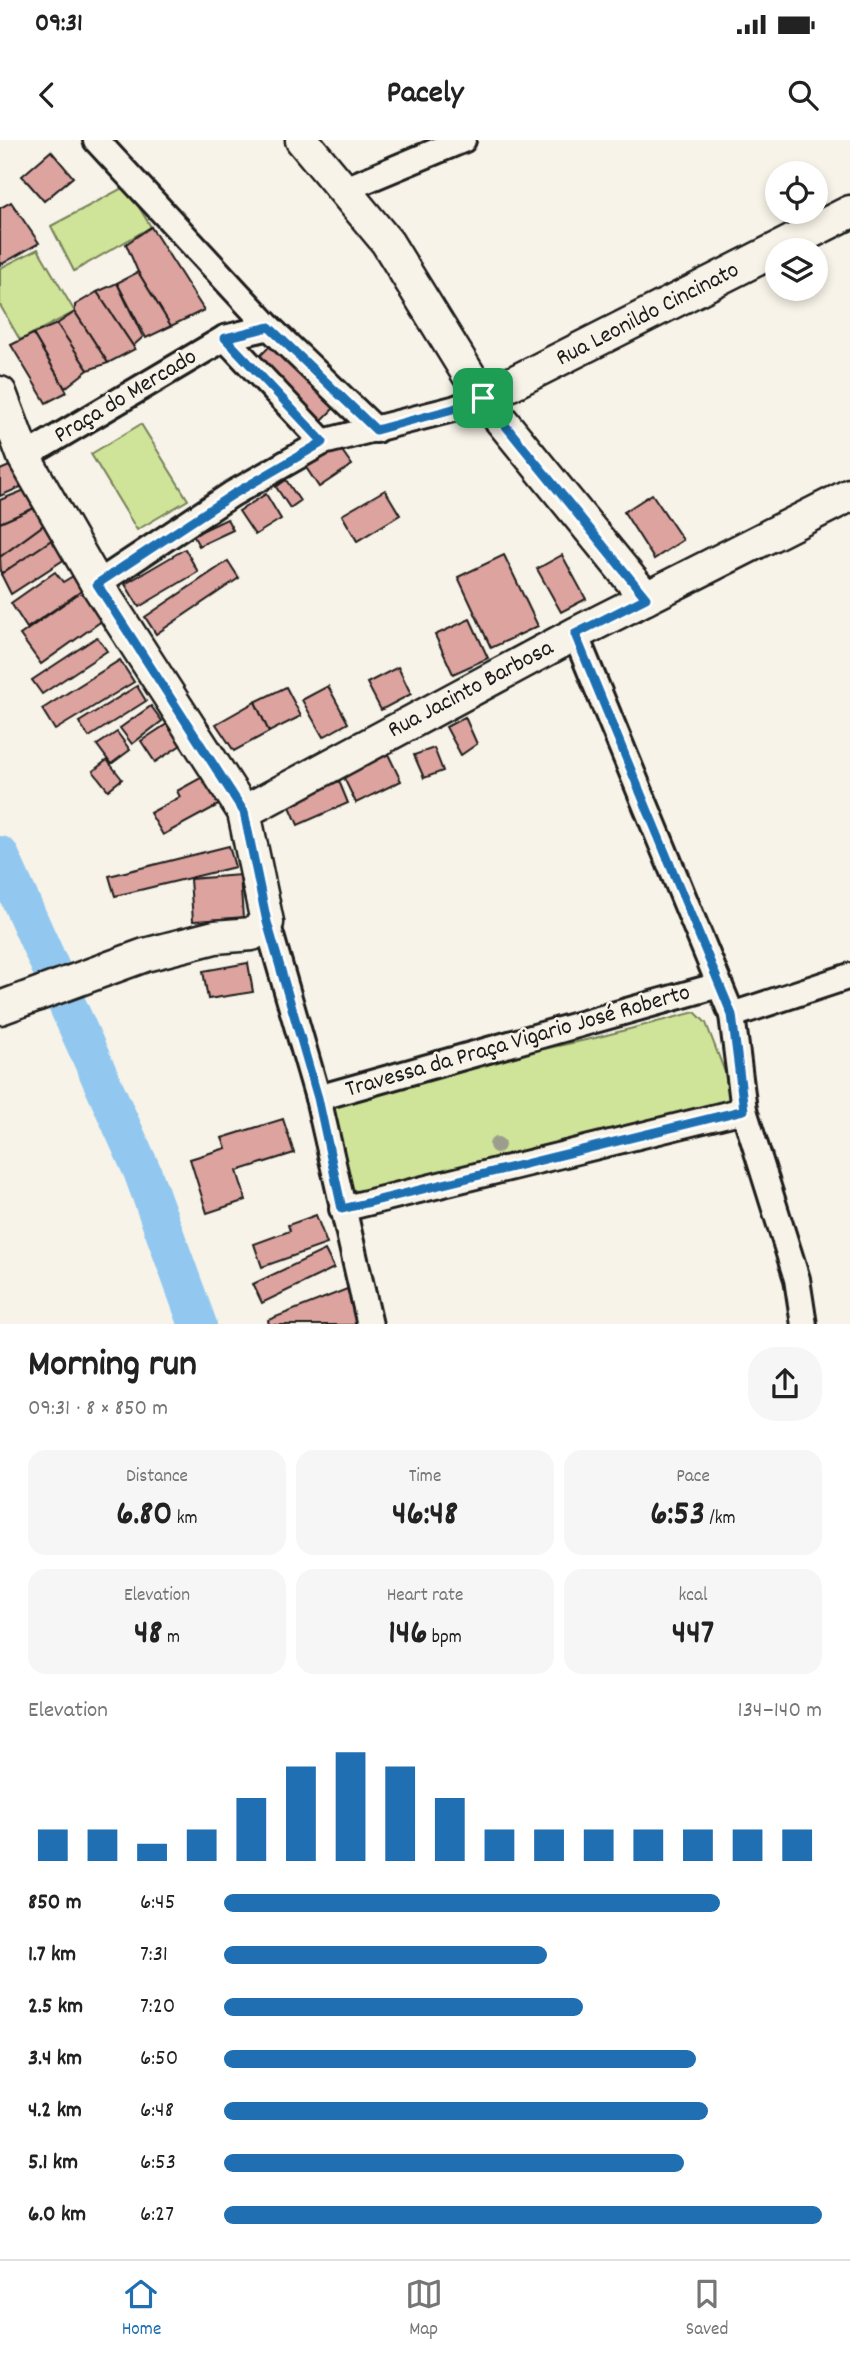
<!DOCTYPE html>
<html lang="en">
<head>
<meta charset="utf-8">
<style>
	:root { --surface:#fff; --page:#f6f6f6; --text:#222; --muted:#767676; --line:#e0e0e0; --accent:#1f6fb2 }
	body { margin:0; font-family:Dekko,sans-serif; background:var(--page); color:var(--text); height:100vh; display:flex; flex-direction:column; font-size:26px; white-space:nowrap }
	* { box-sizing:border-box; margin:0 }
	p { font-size:23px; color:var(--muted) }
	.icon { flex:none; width:38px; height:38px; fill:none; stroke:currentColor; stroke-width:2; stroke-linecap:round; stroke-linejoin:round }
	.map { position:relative; height:1184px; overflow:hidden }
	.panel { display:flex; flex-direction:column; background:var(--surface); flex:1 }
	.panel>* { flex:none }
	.controls { position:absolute; left:765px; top:21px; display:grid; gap:14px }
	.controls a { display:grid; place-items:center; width:63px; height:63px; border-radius:50%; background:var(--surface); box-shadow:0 4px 10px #0003; font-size:35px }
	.pin { position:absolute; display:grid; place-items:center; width:60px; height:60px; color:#fff; margin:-30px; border-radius:14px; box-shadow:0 4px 10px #0006 }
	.round { display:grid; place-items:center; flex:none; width:74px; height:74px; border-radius:28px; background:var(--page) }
	.head { display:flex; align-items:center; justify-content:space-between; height:119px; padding:0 28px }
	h1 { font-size:38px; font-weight:700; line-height:52px }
	.stats { display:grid; grid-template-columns:repeat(3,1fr); gap:10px; height:119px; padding:7px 28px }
	.stats div { display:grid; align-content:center; border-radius:18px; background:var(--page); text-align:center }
	.stats b { font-size:35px; font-weight:700 }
	.stats small { font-size:19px; font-weight:400 }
	.stats p { font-size:19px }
	.chart { height:196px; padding:14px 28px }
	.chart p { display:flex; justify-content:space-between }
	.chart svg { width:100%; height:126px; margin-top:7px; stroke:var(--accent); stroke-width:6 }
	ul { padding:0 28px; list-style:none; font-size:23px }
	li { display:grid; grid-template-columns:112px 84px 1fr; align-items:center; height:52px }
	li i { height:18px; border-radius:9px; background:var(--accent) }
	.status { display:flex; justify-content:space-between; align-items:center; height:49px; padding:0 35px; background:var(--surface); direction:ltr }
	.status svg { height:19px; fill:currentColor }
	header { display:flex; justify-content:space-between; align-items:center; height:91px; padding:0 28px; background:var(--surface); font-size:32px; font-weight:700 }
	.menu { display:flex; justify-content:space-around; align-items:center; height:98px; border-top:2px solid var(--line); background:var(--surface); font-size:19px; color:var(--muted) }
	.menu a { display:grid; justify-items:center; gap:4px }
	.menu .on { color:var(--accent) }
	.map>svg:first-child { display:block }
</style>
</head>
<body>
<div class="status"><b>09:31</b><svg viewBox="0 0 49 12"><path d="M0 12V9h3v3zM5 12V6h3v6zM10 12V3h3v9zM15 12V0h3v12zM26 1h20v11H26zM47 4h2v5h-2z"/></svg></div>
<header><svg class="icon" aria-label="back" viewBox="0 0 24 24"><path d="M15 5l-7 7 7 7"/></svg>Pacely<svg class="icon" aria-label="search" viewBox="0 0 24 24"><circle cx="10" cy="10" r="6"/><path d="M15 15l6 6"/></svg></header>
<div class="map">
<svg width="850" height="1185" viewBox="0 0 850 1185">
	<rect width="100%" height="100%" fill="#f7f3e8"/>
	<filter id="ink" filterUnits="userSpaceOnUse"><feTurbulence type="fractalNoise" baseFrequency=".0143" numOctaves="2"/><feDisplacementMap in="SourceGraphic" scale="14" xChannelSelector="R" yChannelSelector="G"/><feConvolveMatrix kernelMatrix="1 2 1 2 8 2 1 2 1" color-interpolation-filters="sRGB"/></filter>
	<g filter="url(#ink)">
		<g fill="#cfe499" stroke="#76805a" stroke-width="2">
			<path d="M126,46L151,87L74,131L51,86Z"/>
			<path d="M38,109L75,172L20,200L0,165V128Z"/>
			<path d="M141,284L188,360L137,390L91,314Z"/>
			<path d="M695,872L706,883L731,948V958L726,963L371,1050L356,1051L350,1047L330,959L340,953L595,898Z"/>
		</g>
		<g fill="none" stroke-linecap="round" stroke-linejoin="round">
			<path stroke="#92c8f0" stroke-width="38" d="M0,715L142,1031L198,1185"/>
		</g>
		<g fill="#dda39e" stroke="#1c1c1c" stroke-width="2">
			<path d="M51,11L73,37L44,61L22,36Z"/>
			<path d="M11,62L39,103L0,125V68Z"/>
			<path d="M151,87L204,170L171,186L138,132L126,104Z"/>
			<path d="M138,132L171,186L146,198L117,143Z"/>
			<path d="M117,143L143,197L133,206L97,152Z"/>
			<path d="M97,152L135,209L108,223L75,172V165Z"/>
			<path d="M75,172L108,223L88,230L57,184Z"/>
			<path d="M57,184L88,230L65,248L33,194Z"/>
			<path d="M33,194L67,252L46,263L11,205Z"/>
			<path d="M273,203L337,265L318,284L254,222Z"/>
			<path d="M338,305L352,325L319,347L305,326Z"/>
			<path d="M14,324L23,346L0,356V330Z"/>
			<path d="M286,340L300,361L290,368L276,347Z"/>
			<path d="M30,348L39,366L0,383V360Z"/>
			<path d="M385,350L400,375L357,401L342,375Z"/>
			<path d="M266,354L281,379L255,395L239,371Z"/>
			<path d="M652,354L683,400L654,419L624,372Z"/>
			<path d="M39,366L45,384L0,417V383Z"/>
			<path d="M227,379L233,390L199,406L193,395Z"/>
			<path d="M45,384L53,399L1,434L0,417Z"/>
			<path d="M53,399L68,417L11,454L1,434Z"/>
			<path d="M185,409L198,432L139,467L125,444Z"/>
			<path d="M504,415L538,486L491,508L458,437Z"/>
			<path d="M562,415L586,459L561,472L537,429Z"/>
			<path d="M228,421L239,438L156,494L145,477Z"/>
			<path d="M55,432L63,442L78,433L89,446L27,488L11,463Z"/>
			<path d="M89,446L110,475L41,524L20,495Z"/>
			<path d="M470,479L488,518L453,534L435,495Z"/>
			<path d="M97,497L107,511L42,554L32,540Z"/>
			<path d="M120,520L134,542L55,590L42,569Z"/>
			<path d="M398,527L411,554L381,570L367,543Z"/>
			<path d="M137,546L146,561L89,597L79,582Z"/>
			<path d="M328,546L348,583L323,597L302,560Z"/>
			<path d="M286,547L301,576L269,592L255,562Z"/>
			<path d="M255,562L269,592L234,611L216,584Z"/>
			<path d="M151,566L162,581L132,604L120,588Z"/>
			<path d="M465,577L477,604L461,615L446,587Z"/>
			<path d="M167,584L181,605L155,622L141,601Z"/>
			<path d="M117,592L130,610L111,624L97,605Z"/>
			<path d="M434,608L443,631L424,638L414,615Z"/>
			<path d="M388,614L401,641L356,663L343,636Z"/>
			<path d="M107,620L122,639L108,650L93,631Z"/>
			<path d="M206,635L222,663L163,695L150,673L180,657L177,651Z"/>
			<path d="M339,641L348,663L298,685L288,662Z"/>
			<path d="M229,706L235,727L115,756L109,736Z"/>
			<path d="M240,735L243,778L193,781L190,739Z"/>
			<path d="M248,823L253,852L208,859L203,831Z"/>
			<path d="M283,979L294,1013L237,1031L246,1060L207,1073L190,1019L226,1008L222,998Z"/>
			<path d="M316,1075L327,1104L262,1127L254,1104L290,1091L288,1085Z"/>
			<path d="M325,1110L334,1128L262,1163L253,1144Z"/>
			<path d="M347,1149L360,1182L354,1185H269L268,1180Z"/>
		</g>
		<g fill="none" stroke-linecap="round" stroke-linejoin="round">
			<defs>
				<g id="minor">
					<path d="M96,0L269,187L376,290"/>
					<path d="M343,50L463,0"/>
					<path d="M225,198L323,302"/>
					<path d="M24,317L225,198L269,187"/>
					<path d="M97,444L232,354L323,302L453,269L483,258"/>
					<path d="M575,494L732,875L744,970L797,1139L804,1185"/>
					<path d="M267,782L318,958L370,1185"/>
					<path d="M732,875L850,836"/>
					<path d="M318,958L719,845"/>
					<path d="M342,1069L744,970"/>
				</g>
				<g id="tertiary">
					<path d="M302,0L387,102L483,258L646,458"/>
					<path d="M0,253L24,317L97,444L244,672L267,782L252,794L215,797L145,815L0,868"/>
					<path d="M483,258L850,72"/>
					<path d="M244,672L575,494L850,355"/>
				</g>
			</defs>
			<use href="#minor" stroke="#1c1c1c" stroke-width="30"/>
			<use href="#tertiary" stroke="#1c1c1c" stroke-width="37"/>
			<use href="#minor" stroke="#f7f3e8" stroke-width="24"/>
			<use href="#tertiary" stroke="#f7f3e8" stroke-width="32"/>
		</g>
		<circle fill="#9c9e8d" cx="497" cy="1005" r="8"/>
	</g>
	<g fill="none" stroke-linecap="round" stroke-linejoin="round" filter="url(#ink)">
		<defs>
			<path id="route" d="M269,187L376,290L453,269L483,258L646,458L575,494L732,875L744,970L342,1069L318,958L267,782L244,672L97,444L232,355L323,302L225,198Z"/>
		</defs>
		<use href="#route" stroke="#fff" stroke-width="14"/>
		<use href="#route" stroke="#1f6fb2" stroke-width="9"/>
	</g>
	<g text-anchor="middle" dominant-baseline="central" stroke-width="5" stroke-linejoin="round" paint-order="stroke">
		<g font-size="24" fill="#1c1c1c" stroke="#f7f3e8">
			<text transform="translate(648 175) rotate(-27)">Rua Leonildo Cincinato</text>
			<text transform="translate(126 257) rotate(-31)">Praça do Mercado</text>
			<text transform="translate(471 550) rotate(-28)">Rua Jacinto Barbosa</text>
			<text transform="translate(518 902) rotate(-16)">Travessa da Praça Vigario José Roberto</text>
		</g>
	</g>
</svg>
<div class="controls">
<a><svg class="icon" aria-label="locate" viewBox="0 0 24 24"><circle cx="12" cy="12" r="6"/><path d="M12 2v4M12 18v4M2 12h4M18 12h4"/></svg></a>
<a><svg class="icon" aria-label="layers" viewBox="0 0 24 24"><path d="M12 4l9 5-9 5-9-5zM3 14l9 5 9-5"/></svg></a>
</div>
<div class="pin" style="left:483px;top:258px;background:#1e9e55"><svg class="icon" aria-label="arrive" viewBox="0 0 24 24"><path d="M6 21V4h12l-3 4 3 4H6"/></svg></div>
</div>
<section class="panel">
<div class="head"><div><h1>Morning run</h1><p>09:31 · 8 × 850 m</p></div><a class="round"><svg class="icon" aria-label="share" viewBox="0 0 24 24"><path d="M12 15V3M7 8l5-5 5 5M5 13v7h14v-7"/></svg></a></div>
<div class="stats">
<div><p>Distance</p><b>6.80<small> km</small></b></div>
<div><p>Time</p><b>46:48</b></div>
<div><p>Pace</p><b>6:53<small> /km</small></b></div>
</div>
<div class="stats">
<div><p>Elevation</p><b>48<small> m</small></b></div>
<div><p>Heart rate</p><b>146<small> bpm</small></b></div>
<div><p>kcal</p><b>447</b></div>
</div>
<div class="chart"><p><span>Elevation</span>134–140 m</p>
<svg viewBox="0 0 160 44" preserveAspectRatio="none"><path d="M5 44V33M15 44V33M25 44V38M35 44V33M45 44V22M55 44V11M65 44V6M75 44V11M85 44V22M95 44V33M105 44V33M115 44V33M125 44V33M135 44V33M145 44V33M155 44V33"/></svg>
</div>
<ul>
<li><b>850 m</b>6:45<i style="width:83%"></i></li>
<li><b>1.7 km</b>7:31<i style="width:54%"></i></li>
<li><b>2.5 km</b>7:20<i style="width:60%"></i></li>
<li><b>3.4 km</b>6:50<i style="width:79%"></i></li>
<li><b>4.2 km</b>6:48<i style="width:81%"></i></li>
<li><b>5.1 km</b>6:53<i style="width:77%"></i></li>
<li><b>6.0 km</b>6:27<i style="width:100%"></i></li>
</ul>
</section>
<nav class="menu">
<a class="on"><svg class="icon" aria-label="home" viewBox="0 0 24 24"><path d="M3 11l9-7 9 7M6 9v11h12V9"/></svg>Home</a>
<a><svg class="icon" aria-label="map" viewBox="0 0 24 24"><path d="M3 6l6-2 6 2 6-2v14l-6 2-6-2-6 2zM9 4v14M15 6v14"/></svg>Map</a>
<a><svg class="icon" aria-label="saved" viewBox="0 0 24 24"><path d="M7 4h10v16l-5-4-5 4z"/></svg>Saved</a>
</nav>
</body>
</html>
